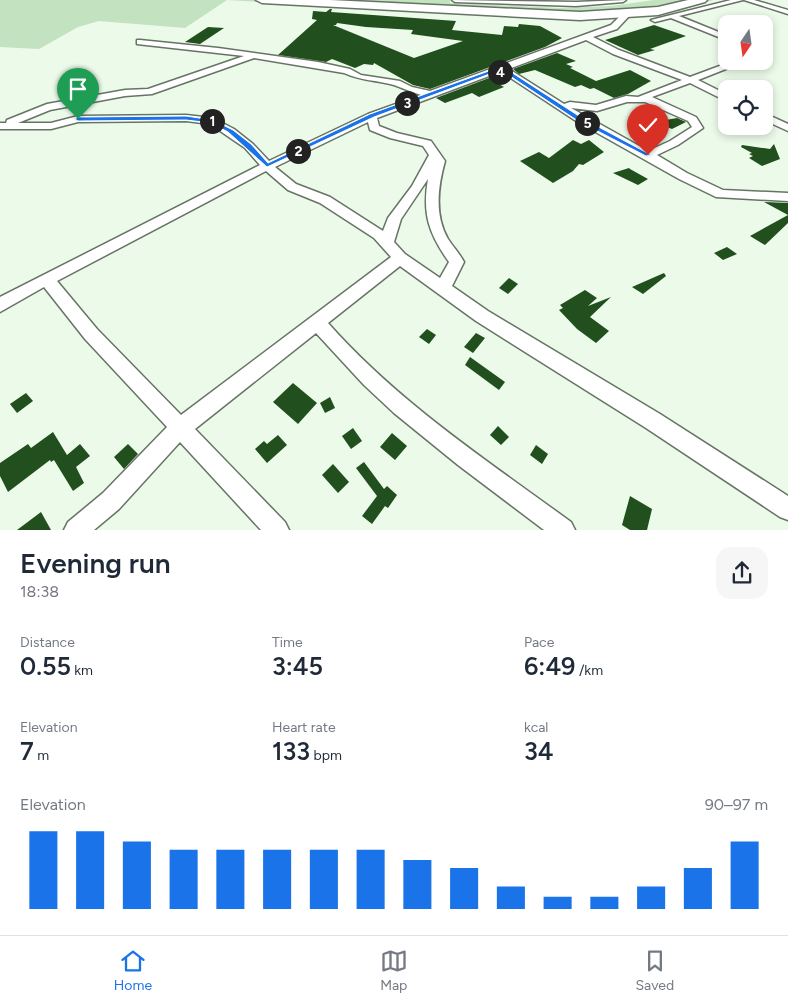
<!DOCTYPE html>
<html lang="en">
<head>
<meta charset="utf-8">
<style>
	:root { --surface:#fff; --page:#f6f6f7; --text:#1f2937; --muted:#747a83; --line:#e0e1e3; --accent:#1a73e8 }
	body { margin:0; font-family:Figtree,sans-serif; background:var(--page); color:var(--text); height:100vh; display:flex; flex-direction:column; font-size:19px; white-space:nowrap }
	* { box-sizing:border-box; margin:0 }
	p { font-size:16px; color:var(--muted) }
	.icon { flex:none; width:28px; height:28px; fill:none; stroke:currentColor; stroke-width:2; stroke-linecap:round; stroke-linejoin:round }
	.map { position:relative; height:530px; overflow:hidden }
	.drawer { display:flex; flex-direction:column; background:var(--surface); flex:1 }
	.drawer>* { flex:none }
	.needle { width:32px; rotate:193deg }
	.controls { position:absolute; left:718px; top:15px; display:grid; gap:10px }
	.controls a { display:grid; place-items:center; width:55px; height:55px; border-radius:10px; background:var(--surface); box-shadow:0 2px 8px #0003; font-size:25px }
	.pin { position:absolute; display:grid; place-items:center; width:42px; height:42px; color:#fff; margin:-51px -21px; border-radius:50% 50% 50% 0; rotate:-45deg; box-shadow:0 0 5px #0007 }
	.pin .icon { rotate:45deg }
	.km { position:absolute; width:25px; height:25px; margin:-12px; border-radius:50%; background:#222; color:#fff; font-size:14px; line-height:25px; text-align:center }
	.round { display:grid; place-items:center; flex:none; width:52px; height:52px; border-radius:15px; background:var(--page) }
	.summary { display:flex; align-items:center; justify-content:space-between; height:85px; padding:0 20px }
	h1 { font-size:28px; font-weight:600; line-height:38px }
	.figures { display:grid; grid-template-columns:repeat(3,1fr); gap:8px; height:85px; padding:5px 20px }
	.figures div { display:grid; align-content:center }
	.figures b { font-size:25px; font-weight:600 }
	.figures small { font-size:14px; font-weight:400 }
	.figures p { font-size:14px }
	.chart { height:140px; padding:10px 20px }
	.chart p { display:flex; justify-content:space-between }
	.chart svg { width:100%; height:90px; margin-top:5px; stroke:var(--accent); stroke-width:6 }
	.tab-bar { display:flex; justify-content:space-around; align-items:center; height:70px; border-top:1px solid var(--line); background:var(--surface); font-size:14px; color:var(--muted) }
	.tab-bar a { display:grid; justify-items:center; gap:2px }
	.tab-bar .selected { color:var(--accent) }
	.map>svg:first-child { display:block }
</style>
</head>
<body>
<div class="map">
<svg width="788" height="530" viewBox="0 0 788 530">
	<rect width="100%" height="100%" fill="#ebfae9"/>
	<path fill="#c3e2bf" d="M0,0H450V3L561,8L611,6L654,0H714L678,11L647,16L586,19L419,12L227,0L185,28L99,21L78,27L39,49L0,47Z"/>
	<g fill="#214f1d" fill-rule="evenodd">
		<path d="M330,9H332L331,12L456,21L452,30L502,35L504,26L518,27L519,24L540,26L562,38L545,47L430,89L413,85L374,63L373,65L364,64L355,68L332,59L326,62L278,55L317,20L312,19L313,11L326,12ZM337,23L366,27L413,30L411,34L463,41L414,58L333,25H336Z"/>
		<path d="M654,25L686,36L650,49L655,50L638,55L605,40Z"/>
		<path d="M208,27L224,28L200,44L185,42Z"/>
		<path d="M557,53L576,61L566,64L573,67L570,68L596,81L630,70L651,81L628,94L614,98L594,88L590,89L581,85L575,87L535,70L519,74L513,69Z"/>
		<path d="M497,75L508,78L497,83L504,87L479,97L472,93L445,103L436,98Z"/>
		<path d="M677,118L686,122L672,129L655,122Z"/>
		<path d="M573,140L581,144L589,140L604,152L583,165L579,164L573,171L553,183L520,161L539,152L549,158Z"/>
		<path d="M774,144L780,159L762,166L749,158L753,156L749,154L752,153L741,147L742,145L770,149Z"/>
		<path d="M629,168L630,169L648,179L638,185L613,173Z"/>
		<path d="M764,202L788,203V215Z"/>
		<path d="M788,215V223L765,245L750,236Z"/>
		<path d="M727,247L737,254L723,260L714,253Z"/>
		<path d="M664,273L666,276L643,294L632,287Z"/>
		<path d="M509,278L518,284L508,294L499,288Z"/>
		<path d="M585,290L597,298L588,306L611,297L590,317L609,331L596,343L577,329L559,310L563,308L560,305Z"/>
		<path d="M427,329L436,335L429,344L419,337Z"/>
		<path d="M476,333L485,338L473,353L464,347Z"/>
		<path d="M470,357L505,382L499,390L465,365Z"/>
		<path d="M293,383L317,403L298,424L273,402Z"/>
		<path d="M26,393L33,401L17,413L10,404Z"/>
		<path d="M330,397L335,408L325,413L320,403Z"/>
		<path d="M498,426L509,437L501,445L490,435Z"/>
		<path d="M353,428L362,441L351,449L342,436Z"/>
		<path d="M53,432L67,455L80,444L90,456L76,467L84,483L73,491L54,460L51,462L50,460L8,492L0,476V463L28,444L31,448Z"/>
		<path d="M392,433L407,446L395,460L380,447Z"/>
		<path d="M278,435L287,445L267,463L255,449L264,441L267,444Z"/>
		<path d="M128,444L138,454L124,469L114,457Z"/>
		<path d="M536,445L548,454L542,464L530,455Z"/>
		<path d="M364,462L384,489L387,486L397,495L388,508L385,506L372,524L362,516L377,496L356,468Z"/>
		<path d="M333,464L349,482L338,493L322,475Z"/>
		<path d="M630,496L652,509L647,530H630L622,525Z"/>
		<path d="M41,512L51,530H17Z"/>
	</g>
	<g fill="none" stroke-linecap="round" stroke-linejoin="round">
		<defs>
			<g id="minor">
				<path d="M452,0L576,2L626,0L623,2L576,6L455,2Z"/>
				<path d="M731,0H743L679,16L726,35V40L671,18L655,22L651,20Z"/>
				<path d="M744,0H754L788,10V14Z"/>
				<path d="M624,12L631,14L617,29L593,37L619,50L690,77L733,61H746L698,80L726,94V101L690,83L652,97L696,117L703,128L678,145L657,155L687,173L723,190L788,193V201L716,197L679,179L576,121L506,75L497,73L377,118L379,126L397,133L431,141L445,161C438,186 434,215 448,239C453,247 460,254 464,262L452,286L488,311L660,414L788,496V520L780,517L646,428L476,321L400,266L328,323C398,402 486,460 571,522L575,530H544L458,465L394,413L364,385L316,333L195,429L285,522L289,530H261L180,442L119,509L94,530H64L68,522L103,493L167,427L85,339L44,287L0,312V297L260,165L245,148L210,124L186,121L78,122L51,129H0V123H6L7,120L47,104L125,90L148,89L244,56L137,44V40H140L218,48L318,62L350,69L361,75L400,81L412,87L430,91L611,25ZM586,40L613,54L682,80L638,97L626,96L596,105L570,102L564,104L512,71L506,70ZM254,58L344,73C361,81 377,80 394,85C403,88 411,92 421,95L368,114L269,161L253,144L234,129L213,118L186,115L78,116L51,123H18L50,110L125,96L152,94ZM627,102H645L688,121L692,127L670,141L648,151L571,108L597,111ZM368,122L370,130L390,138L423,146L429,155L412,186L388,218L383,231L330,197L296,184L275,167ZM266,171L288,190L320,203L374,238L391,257L181,415L97,329L57,281ZM428,179C422,214 429,234 449,262L440,278L405,254L394,242L401,219Z"/>
				<path d="M764,113L788,124V131L764,120Z"/>
			</g>
			<path id="trunk" d="M256,0H330L580,12L658,7L688,0H707L705,2L658,15L580,20L262,3Z"/>
		</defs>
		<use href="#minor" stroke="#677465" stroke-width="3"/>
		<use href="#trunk" stroke="#677465" stroke-width="3"/>
		<use href="#minor" fill="#fff" fill-rule="evenodd"/>
		<use href="#trunk" fill="#fff" fill-rule="evenodd"/>
	</g>
	<path fill="#1a73e8" stroke="#fff" d="M494,69L511,72L582,118L651,155L646,156L578,121L507,74L495,72L374,117L267,167L228,132L211,123L186,120L78,121L75,119L78,117L186,116L213,120L233,130L251,144L268,163L370,114Z"/>
</svg>
<div class="controls">
<a><svg class="needle" viewBox="-14 -14 28 28"><path d="M0-13l5 13h-10z" fill="#e53935"/><path d="M0 13l5-13h-10z" fill="#747a83"/></svg></a>
<a><svg class="icon" aria-label="locate" viewBox="0 0 24 24"><circle cx="12" cy="12" r="6"/><path d="M12 2v4M12 18v4M2 12h4M18 12h4"/></svg></a>
</div>
<div class="pin" style="left:78px;top:119px;background:#1e9e55"><svg class="icon" aria-label="arrive" viewBox="0 0 24 24"><path d="M6 21V4h12l-3 4 3 4H6"/></svg></div>
<div class="pin" style="left:648px;top:155px;background:#d93025"><svg class="icon" aria-label="check" viewBox="0 0 24 24"><path d="M5 12l5 5 9-10"/></svg></div>
<b class="km" style="left:212px;top:121px">1</b>
<b class="km" style="left:298px;top:151px">2</b>
<b class="km" style="left:407px;top:103px">3</b>
<b class="km" style="left:500px;top:72px">4</b>
<b class="km" style="left:587px;top:123px">5</b>
</div>
<section class="drawer">
<div class="summary"><div><h1>Evening run</h1><p>18:38</p></div><a class="round"><svg class="icon" aria-label="share" viewBox="0 0 24 24"><path d="M12 15V3M7 8l5-5 5 5M5 13v7h14v-7"/></svg></a></div>
<div class="figures">
<div><p>Distance</p><b>0.55<small> km</small></b></div>
<div><p>Time</p><b>3:45</b></div>
<div><p>Pace</p><b>6:49<small> /km</small></b></div>
</div>
<div class="figures">
<div><p>Elevation</p><b>7<small> m</small></b></div>
<div><p>Heart rate</p><b>133<small> bpm</small></b></div>
<div><p>kcal</p><b>34</b></div>
</div>
<div class="chart"><p><span>Elevation</span>90–97 m</p>
<svg viewBox="0 0 160 44" preserveAspectRatio="none"><path d="M5 44V6M15 44V6M25 44V11M35 44V15M45 44V15M55 44V15M65 44V15M75 44V15M85 44V20M95 44V24M105 44V33M115 44V38M125 44V38M135 44V33M145 44V24M155 44V11"/></svg>
</div>
</section>
<nav class="tab-bar">
<a class="selected"><svg class="icon" aria-label="home" viewBox="0 0 24 24"><path d="M3 11l9-7 9 7M6 9v11h12V9"/></svg>Home</a>
<a><svg class="icon" aria-label="map" viewBox="0 0 24 24"><path d="M3 6l6-2 6 2 6-2v14l-6 2-6-2-6 2zM9 4v14M15 6v14"/></svg>Map</a>
<a><svg class="icon" aria-label="saved" viewBox="0 0 24 24"><path d="M7 4h10v16l-5-4-5 4z"/></svg>Saved</a>
</nav>
</body>
</html>
